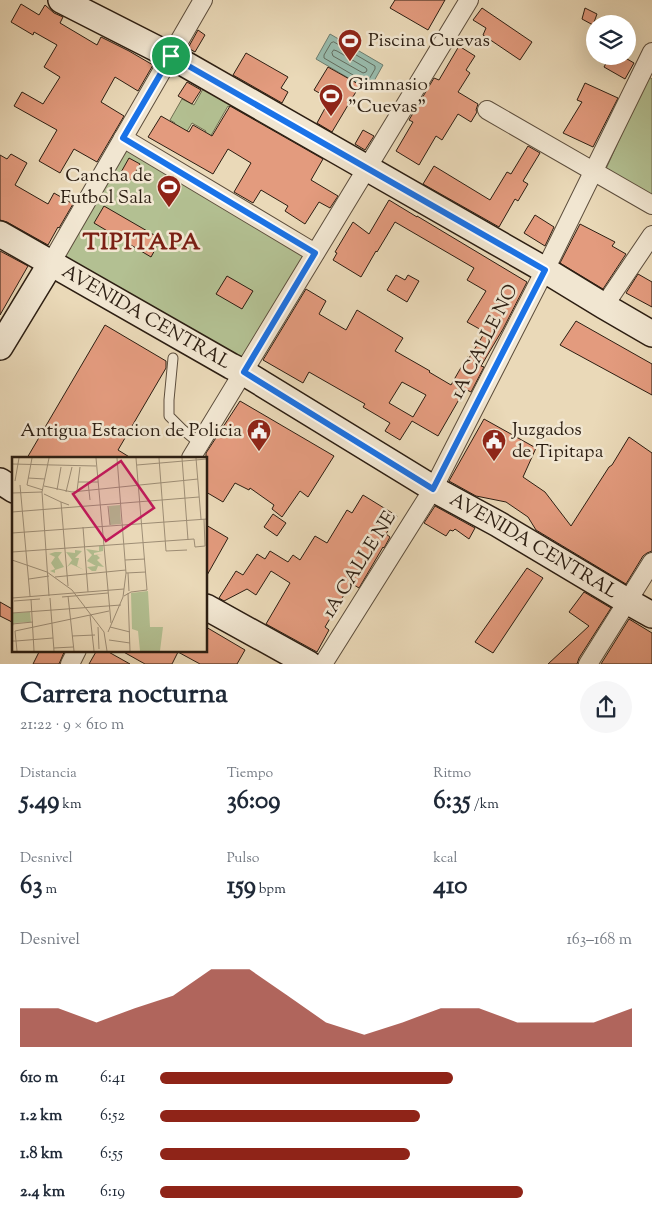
<!DOCTYPE html>
<html lang="es">
<head>
<meta charset="utf-8">
<style>
	:root { --surface:#fff; --page:#f6f6f7; --text:#1f2937; --muted:#747a83; --accent:#8f2418 }
	body { margin:0; font-family:"Sorts Mill Goudy",serif; background:var(--page); color:var(--text); height:100vh; display:flex; flex-direction:column; font-size:19px; white-space:nowrap }
	* { box-sizing:border-box; margin:0 }
	p { font-size:16px; color:var(--muted) }
	.icon { flex:none; width:28px; height:28px; fill:none; stroke:currentColor; stroke-width:2; stroke-linecap:round; stroke-linejoin:round }
	.map { position:relative; height:664px; overflow:hidden }
	.drawer { display:flex; flex-direction:column; background:var(--surface); flex:1 }
	.drawer>* { flex:none }
	.fabs { position:absolute; left:586px; top:15px; display:grid; gap:10px }
	.fabs a { display:grid; place-items:center; width:50px; height:50px; border-radius:50%; background:var(--surface); box-shadow:0 5px 20px #0002; font-size:25px }
	.pin { position:absolute; display:grid; place-items:center; width:42px; height:42px; color:#fff; margin:-21px; border:2px solid #fff; border-radius:50%; box-shadow:0 1px 5px #0007 }
	.round { display:grid; place-items:center; flex:none; width:52px; height:52px; border-radius:26px; background:var(--page) }
	.summary { display:flex; align-items:center; justify-content:space-between; height:85px; padding:0 20px }
	h1 { font-size:28px; font-weight:800; line-height:38px }
	.figures { display:grid; grid-template-columns:repeat(3,1fr); gap:8px; height:85px; padding:5px 20px }
	.figures div { display:grid; align-content:center }
	.figures b { font-size:25px; font-weight:800 }
	.figures small { font-size:14px; font-weight:400 }
	.figures p { font-size:14px }
	.chart { height:140px; padding:10px 20px }
	.chart p { display:flex; justify-content:space-between }
	.chart svg { width:100%; height:90px; margin-top:5px; fill:var(--accent); opacity:.7 }
	ul { padding:0 20px; list-style:none; font-size:16px }
	li { display:grid; grid-template-columns:80px 60px 1fr; align-items:center; height:38px }
	li i { height:12px; border-radius:6px; background:var(--accent) }
	.map>svg:first-child { display:block }
</style>
</head>
<body>
<div class="map">
<svg width="652" height="664" viewBox="0 0 652 664">
	<rect width="100%" height="100%" fill="#ead9b8"/>
	<filter id="stains"><feTurbulence type="fractalNoise" baseFrequency=".004" numOctaves="4"/><feColorMatrix values="0 0 0 0 .2 0 0 0 0 .09 0 0 0 0 .02 0 0 0 .5 -.17"/></filter>
	<radialGradient id="worn" r=".72"><stop offset=".6" stop-color="#630" stop-opacity="0"/><stop offset="1" stop-color="#630" stop-opacity=".3"/></radialGradient>
	<g fill="#b3c092" stroke="#706f52">
		<path d="M180,75L279,122L273,132L228,106L209,139L191,156L206,131L192,123L186,133H169L175,123L170,120L182,99L194,105L203,89Z"/>
		<path d="M648,76L652,79V212L601,180Z"/>
		<path d="M126,144L309,251L243,362L60,255Z"/>
	</g>
	<path fill="#98baab" stroke="#6d7c6e" d="M330,34L383,65L369,90L316,59Z"/>
	<g fill="none" stroke-linecap="round" stroke-linejoin="round">
		<g stroke="#626c5e" stroke-width="1">
			<path d="M334,42L375,66V69L368,81L365,82L324,58V55L331,43Z"/>
			<path d="M334,50L337,51L366,68L367,70L366,72L363,73L333,56L332,53Z"/>
		</g>
	</g>
	<g fill="#e39b7e" stroke="#2c1e12" fill-rule="evenodd">
		<path d="M395,0H445L428,30L390,8Z"/>
		<path d="M21,4L39,15L45,5L54,13L63,17L60,23L97,45L101,37L129,51L153,65L138,91L115,77L101,102L124,116L97,162L74,149L60,173L39,161L57,130L14,106L22,92L43,104L60,77L44,67L57,45L34,32L33,35L11,22Z"/>
		<path d="M482,8L532,42L520,60L483,35L486,28L473,20Z"/>
		<path d="M585,8L597,14L593,25L582,19Z"/>
		<path d="M198,30L205,35L195,52L188,48Z"/>
		<path d="M459,46L475,56L466,70L470,73L458,92L478,104L476,110L477,112L471,122L458,114L442,140L436,136L419,165L396,151L413,122L409,120L434,78L439,80Z"/>
		<path d="M246,53L288,77L281,88L288,92L282,103L233,75Z"/>
		<path d="M610,56H622L634,63L625,79L604,67Z"/>
		<path d="M328,67L360,85L332,132L317,123L330,99L314,90Z"/>
		<path d="M187,82L201,90L192,104L178,96Z"/>
		<path d="M585,83L618,98L593,147L563,133L582,102L577,100Z"/>
		<path d="M230,106L323,159L311,180L338,196L330,208L319,202L305,224L285,211L288,206L261,190L253,203L234,192L251,163L228,149L213,174L148,137L161,116L189,132L193,125L212,136Z"/>
		<path d="M363,130L374,136L365,150L355,144Z"/>
		<path d="M528,146L540,153L523,181L528,184L518,201L515,199L499,227L423,184L434,166L490,200L507,172L511,174Z"/>
		<path d="M11,154L27,163L15,185L48,204L54,193L73,204L59,228L58,227L48,245L7,222L0,220V155L7,159Z"/>
		<path d="M129,158L140,164L131,180L120,174Z"/>
		<path d="M389,200L417,217V216L527,282L503,329L481,366L484,367L471,392L465,389L438,436L412,421L400,440L385,431L390,423L363,407L365,404L309,372L303,383L263,360L306,289L326,301L319,314L346,330L357,310L403,338L395,351L430,371L429,372L451,385L467,357L469,358L485,332L467,322L486,291L467,280L474,268L395,222L377,252L376,251L361,277L333,260L337,253L335,252L353,222L369,234ZM402,382L426,395L413,417L389,403Z"/>
		<path d="M104,206L161,239L151,257L94,223Z"/>
		<path d="M535,215L554,227L545,246L524,233Z"/>
		<path d="M580,224L615,242L612,246L626,254L603,289L560,263Z"/>
		<path d="M0,251L28,266L0,315Z"/>
		<path d="M638,274L652,282V307L626,293Z"/>
		<path d="M396,275L405,280L408,275L419,281L407,302L387,290Z"/>
		<path d="M227,276L253,291L242,309L216,294Z"/>
		<path d="M576,321L652,364V395L560,345Z"/>
		<path d="M105,325L166,361V368L118,450L131,458H27Z"/>
		<path d="M240,401L334,456L308,497L300,491L282,517L272,509L274,505L250,488L249,490L235,483L223,502L206,492V453Z"/>
		<path d="M484,419L536,448L523,477L545,492L571,526L609,467L612,465L629,437L652,453V551L647,553L643,556L626,584L536,530L528,517L506,502L476,496L449,481Z"/>
		<path d="M363,495L397,516L386,534L390,537L384,548L383,547L359,588L351,583L325,627L329,630L317,652L266,624L290,583L271,571L256,595L247,589L224,601L219,598L236,571L243,575L257,554L265,559L270,551L288,562L293,555L300,560L315,536L327,543L347,510L352,513Z"/>
		<path d="M435,506L475,528L469,539L455,529L453,531L450,530L446,536L424,523Z"/>
		<path d="M273,514L286,523L277,536L264,527Z"/>
		<path d="M206,525L228,538L206,577Z"/>
		<path d="M527,568L543,578L493,653L475,642Z"/>
		<path d="M584,592L611,608L579,658L577,664H548L589,626L569,612Z"/>
		<path d="M0,602L14,610V623L0,616Z"/>
		<path d="M629,619L652,633V664H601Z"/>
		<path d="M206,627L245,650L237,664H200L178,652L172,664H145L120,650H206Z"/>
		<path d="M40,650H65L59,664H33Z"/>
		<path d="M97,650H105L130,664H89Z"/>
	</g>
	<g fill="none" stroke-linecap="round" stroke-linejoin="round">
		<defs>
			<path id="lane" d="M173,358L169,400V416L182,429L200,444"/>
			<g id="street">
				<path d="M487,110L652,205"/>
				<path d="M123,138L315,253"/>
				<path d="M51,263L203,0"/>
				<path d="M604,306L652,235"/>
				<path d="M191,458L469,0"/>
				<path d="M70,664L77,650"/>
				<path d="M323,664L433,489L545,270L652,52"/>
				<path d="M588,664L652,562"/>
			</g>
			<g id="secondary">
				<path d="M61,0L171,56L545,270L604,306L652,334"/>
				<path id="s1" d="M0,234L231,366L243,372L439,492L498,524L627,601L652,615"/>
				<path d="M0,347L51,263"/>
				<path d="M0,481L14,490"/>
				<path d="M206,607L309,664"/>
			</g>
		</defs>
		<use href="#lane" stroke="#5c4d3c" stroke-width="11"/>
		<use href="#street" stroke="#5c4d3c" stroke-width="20"/>
		<use href="#secondary" stroke="#2c1e12" stroke-width="28"/>
		<use href="#lane" stroke="#f1e6d1" stroke-width="9"/>
		<use href="#street" stroke="#f1e6d1" stroke-width="18"/>
		<use href="#secondary" stroke="#f1e6d1" stroke-width="25"/>
	</g>
	<g fill="none" stroke-linecap="round" stroke-linejoin="round">
		<defs>
			<path id="route" d="M171,56L545,270L433,489L244,372L315,253L123,138Z"/>
		</defs>
		<use href="#route" stroke="#fff" stroke-width="10"/>
		<use href="#route" stroke="#1a73e8" stroke-width="6"/>
	</g>
	<defs>
		<symbol id="stadium-pin" viewBox="-11 -11 22 30"><path d="M0 17L-7.5 6A9.5 9.5 0 1 1 7.5 6Z" fill="#8f2418" stroke="#f1e6d1"/><path d="M0-5a6.5 5 0 1 0 0 10a6.5 5 0 1 0 0-10ZM-3.5-1.8h7v3.6h-7Z" fill="#fff"/></symbol>
		<symbol id="civic-pin" viewBox="-11 -11 22 30"><path d="M0 17L-7.5 6A9.5 9.5 0 1 1 7.5 6Z" fill="#8f2418" stroke="#f1e6d1"/><path d="M-.6-6.5H3V-4.5H.6V-3L4-1V1h2V6H-6V1h2V-1L-.6-3ZM-1.2 2.5V6h2.4V2.5Z" fill="#fff"/></symbol>
	</defs>
	<g fill-rule="evenodd">
		<use href="#stadium-pin" x="336" y="27" width="28" height="38"/>
		<use href="#stadium-pin" x="317" y="82" width="28" height="38"/>
		<use href="#stadium-pin" x="155" y="173" width="28" height="38"/>
		<use href="#civic-pin" x="245" y="417" width="28" height="38"/>
		<use href="#civic-pin" x="480" y="427" width="28" height="38"/>
	</g>
	<g text-anchor="middle" dominant-baseline="central" stroke-width="5" stroke-linejoin="round" paint-order="stroke">
		<g font-size="19" fill="#2c1e12" stroke="#f1e6d1" text-anchor="start">
			<text x="368" y="41">Piscina Cuevas</text>
			<text x="348" y="85">Gimnasio<tspan x="348" dy="22">"Cuevas"</tspan></text>
			<text x="152" y="176" text-anchor="end">Cancha de<tspan x="152" dy="22">Futbol Sala</tspan></text>
			<text x="512" y="430">Juzgados<tspan x="512" dy="22">de Tipitapa</tspan></text>
			<text x="242" y="431" text-anchor="end">Antigua Estacion de Policia</text>
		</g>
		<g font-size="19" fill="#2c1e12" stroke="#f1e6d1">
			<text stroke="none"><textPath href="#s1" startOffset="168">AVENIDA CENTRAL</textPath></text>
			<text transform="translate(485 342) rotate(-63)">1A CALLE NO</text>
			<text stroke="none"><textPath href="#s1" startOffset="618">AVENIDA CENTRAL</textPath></text>
			<text transform="translate(360 565) rotate(-58)">1A CALLE NE</text>
		</g>
		<g font-size="24" font-weight="bold" letter-spacing="1" fill="#7a1f14" stroke="#f1e6d1">
			<text x="142" y="243">TIPITAPA</text>
		</g>
	</g>
	<g transform="translate(12 457)">
		<rect width="195" height="195" fill="#ead9b8"/>
		<path d="M108,48L109,67L98,68L97,49ZM87,89H91V94L82,96V98L91,97L85,98L88,101L85,103L92,110L86,109L84,114H80L75,110L84,109L75,104L80,98L74,92L87,94ZM63,93L70,94L63,101H67L65,109L72,113L59,107L55,110L60,103L54,95L63,96ZM43,95H50L46,100L52,110L43,113V116L38,114L43,112L39,106L43,100L37,97ZM136,134L138,170H151L148,194H128L126,174L120,172L119,136ZM18,155L19,165L2,166L0,173V156Z" fill="#b3c092"/>
		<path fill="none" stroke="#9e8e76" stroke-width="1" d="M20,1L15,28L31,33M84,1L99,166M147,1L154,94L175,93M170,1L176,83M184,1L189,62M0,7L84,9M125,8L195,2M16,21L33,22M3,24L7,1M66,25H86M76,25L78,43M8,28L18,139M32,29L60,35L186,22M45,33L49,10M65,34L68,10M54,35L60,10M0,36L30,35M32,37L49,45M96,49L98,68M0,55L187,40M71,70L76,135M0,76L195,62M0,95L182,82L183,90L193,89L192,62M0,103L35,115L60,133L92,175L95,194M113,103L133,102M114,116L134,115M116,116L117,134M43,120L114,113M17,122L37,119M56,129L49,45L57,48M116,136L118,194M37,139L30,35L37,1M56,139L62,194M112,139L119,135L135,133L124,1M50,140L96,136M0,141L112,132M38,141L42,194M19,142L22,194M2,144L28,142M0,156L109,148M78,158L82,194M0,167L21,165M86,170L87,192M98,170L118,175M96,175L111,140L114,116L105,1M60,179L83,178M97,183L118,186M0,184H4L3,174L97,154M42,191L61,190M5,194L4,184L41,181"/>
		<path fill="#c2185b" fill-opacity="0.15" stroke="#c2185b" stroke-width="2.5" d="M109,4L142,51L94,84L61,37Z"/>
		<rect width="195" height="195" fill="none" stroke="#2c1e12" stroke-width="2.5"/>
	</g>
	<rect width="100%" height="100%" filter="url(#stains)"/>
	<rect width="100%" height="100%" fill="url(#worn)"/>
</svg>
<div class="fabs">
<a><svg class="icon" aria-label="layers" viewBox="0 0 24 24"><path d="M12 4l9 5-9 5-9-5zM3 14l9 5 9-5"/></svg></a>
</div>
<div class="pin" style="left:171px;top:56px;background:#1e9e55"><svg class="icon" aria-label="arrive" viewBox="0 0 24 24"><path d="M6 21V4h12l-3 4 3 4H6"/></svg></div>
</div>
<section class="drawer">
<div class="summary"><div><h1>Carrera nocturna</h1><p>21:22 · 9 × 610 m</p></div><a class="round"><svg class="icon" aria-label="share" viewBox="0 0 24 24"><path d="M12 15V3M7 8l5-5 5 5M5 13v7h14v-7"/></svg></a></div>
<div class="figures">
<div><p>Distancia</p><b>5.49<small> km</small></b></div>
<div><p>Tiempo</p><b>36:09</b></div>
<div><p>Ritmo</p><b>6:35<small> /km</small></b></div>
</div>
<div class="figures">
<div><p>Desnivel</p><b>63<small> m</small></b></div>
<div><p>Pulso</p><b>159<small> bpm</small></b></div>
<div><p>kcal</p><b>410</b></div>
</div>
<div class="chart"><p><span>Desnivel</span>163–168 m</p>
<svg viewBox="0 0 160 44" preserveAspectRatio="none"><path d="M0 44V25L10 25L20 32L30 25L40 19L50 6L60 6L70 19L80 32L90 38L100 32L110 25L120 25L130 32L140 32L150 32L160 25V44z"/></svg>
</div>
<ul>
<li><b>610 m</b>6:41<i style="width:62%"></i></li>
<li><b>1.2 km</b>6:52<i style="width:55%"></i></li>
<li><b>1.8 km</b>6:55<i style="width:53%"></i></li>
<li><b>2.4 km</b>6:19<i style="width:77%"></i></li>
</ul>
</section>
</body>
</html>
